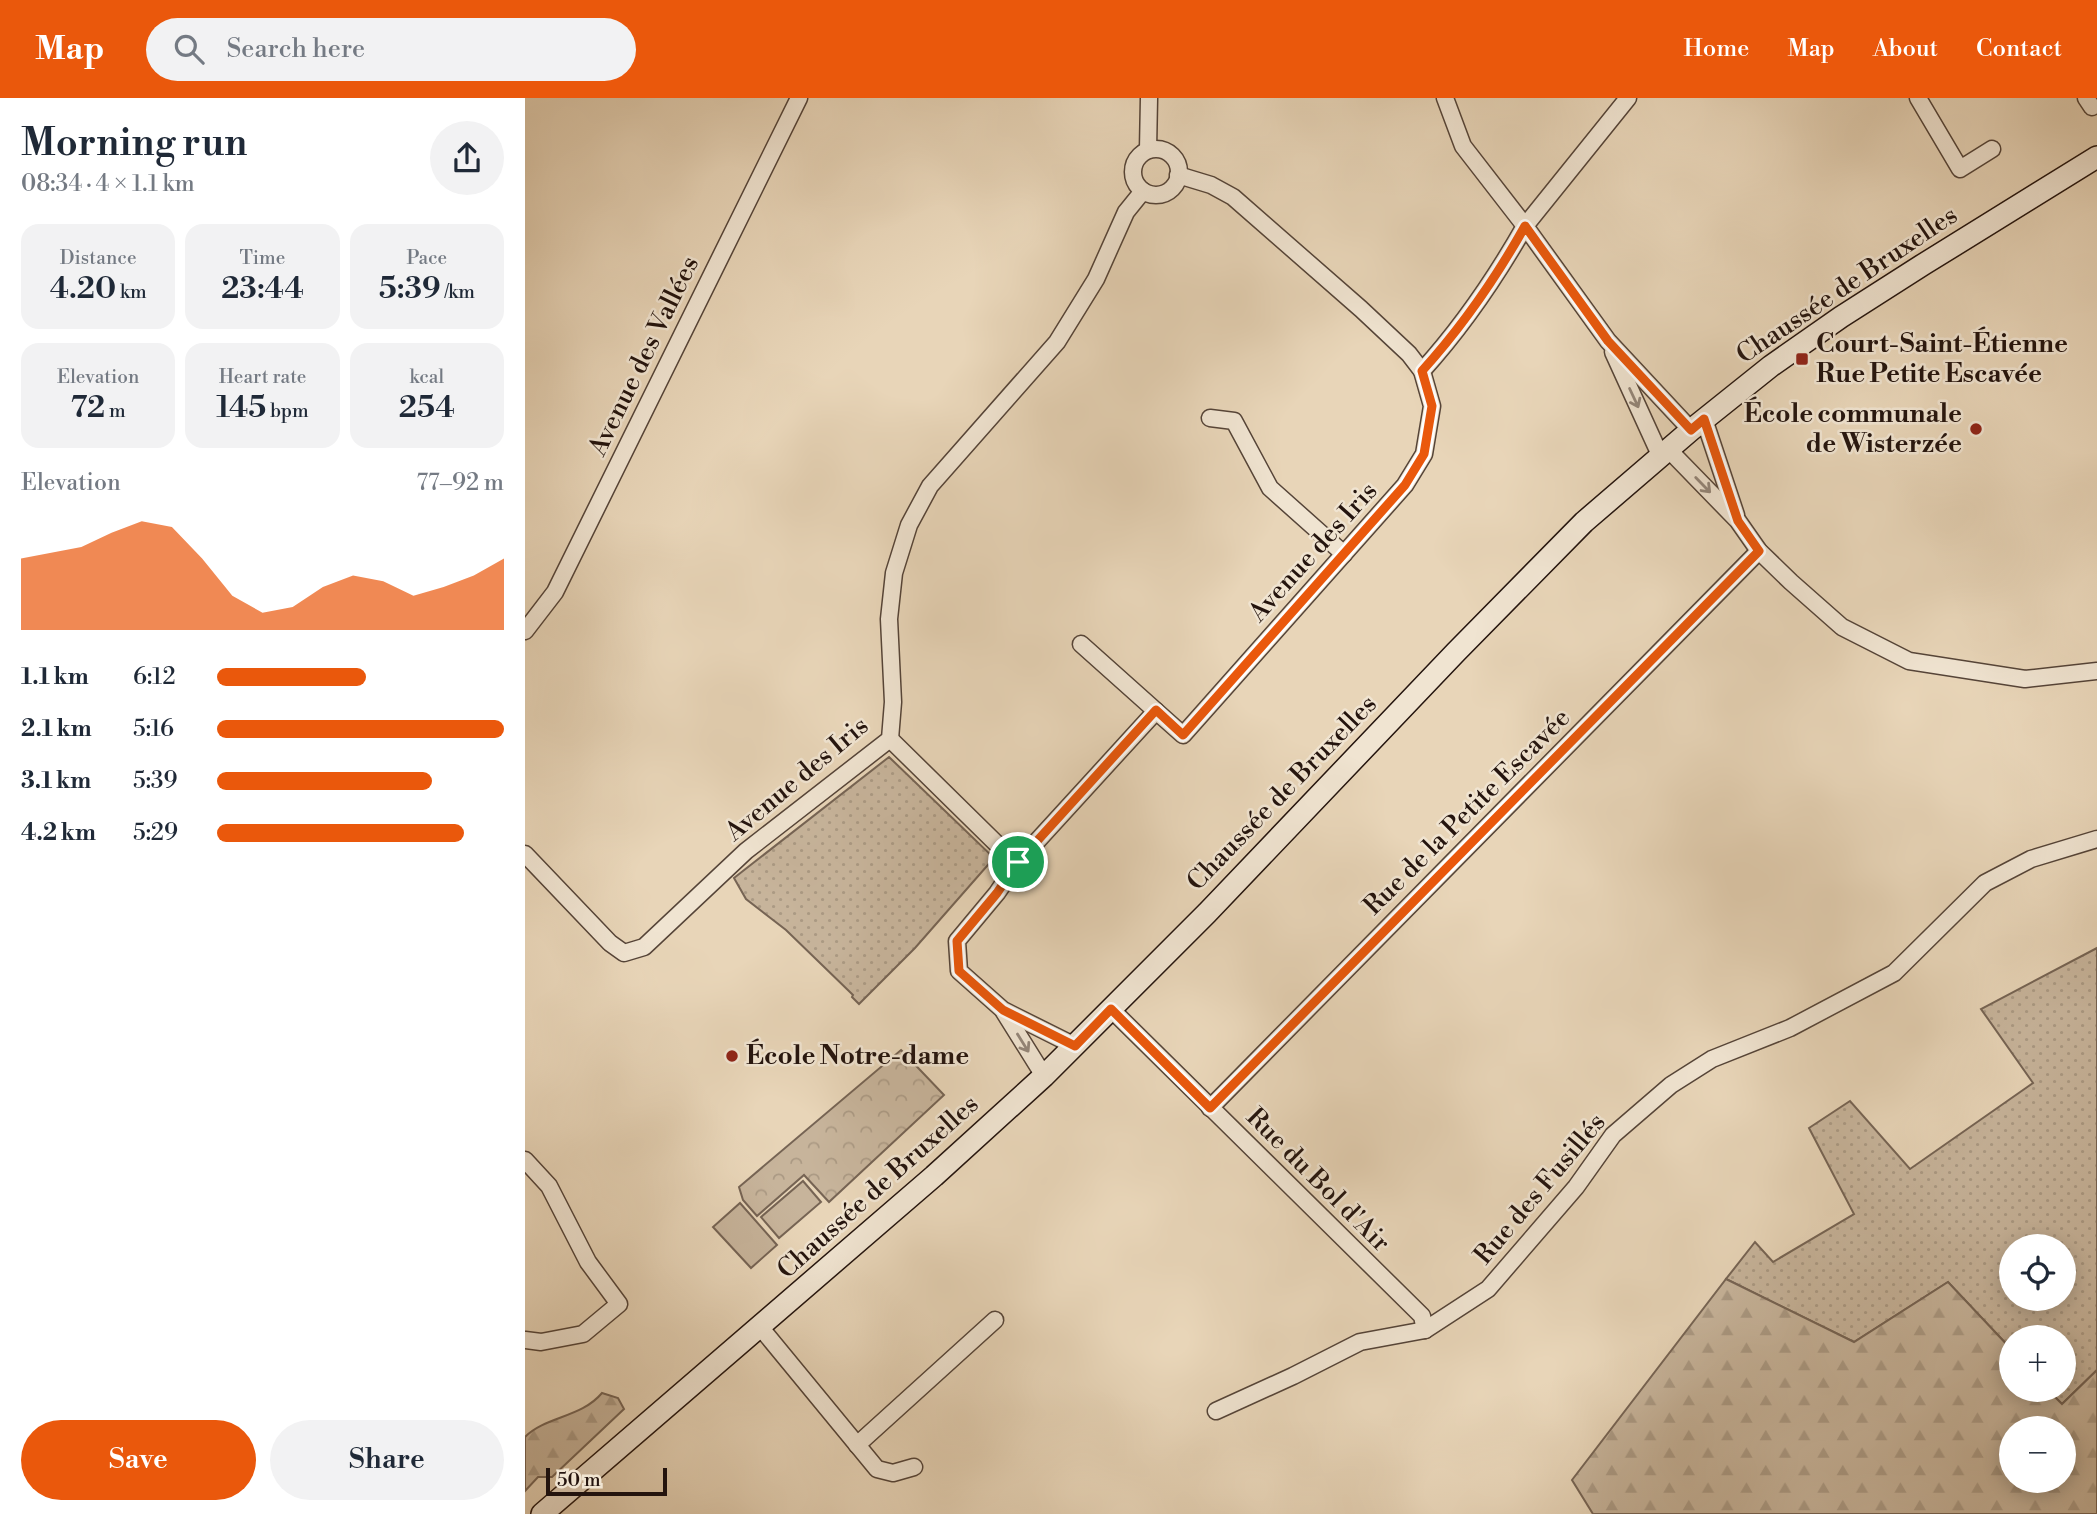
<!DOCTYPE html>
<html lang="en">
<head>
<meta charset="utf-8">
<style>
	:root { --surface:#fff; --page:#f2f2f3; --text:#1f2937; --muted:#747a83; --accent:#ea580c }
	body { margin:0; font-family:"Libre Bodoni",serif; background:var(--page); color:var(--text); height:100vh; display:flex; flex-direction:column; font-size:26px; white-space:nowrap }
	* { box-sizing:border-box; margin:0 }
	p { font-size:23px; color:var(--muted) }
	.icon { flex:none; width:38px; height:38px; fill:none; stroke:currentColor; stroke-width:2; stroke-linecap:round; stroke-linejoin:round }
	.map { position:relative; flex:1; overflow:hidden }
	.drawer { display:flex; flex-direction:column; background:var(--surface); width:525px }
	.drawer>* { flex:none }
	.buttons { position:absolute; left:1474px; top:1136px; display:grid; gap:14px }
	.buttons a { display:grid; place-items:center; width:77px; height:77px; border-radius:50%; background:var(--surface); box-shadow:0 4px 18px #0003; font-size:35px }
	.scale { position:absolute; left:21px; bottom:18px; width:121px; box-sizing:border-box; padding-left:7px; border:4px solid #24140e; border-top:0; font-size:19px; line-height:24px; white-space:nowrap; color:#24140e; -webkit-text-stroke:5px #f0e4d1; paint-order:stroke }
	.pin { position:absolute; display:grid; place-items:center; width:60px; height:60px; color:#fff; margin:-30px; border:4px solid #fff; border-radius:50%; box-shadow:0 2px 7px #0007 }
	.round { display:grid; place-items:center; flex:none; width:74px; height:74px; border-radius:37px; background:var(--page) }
	.headline { display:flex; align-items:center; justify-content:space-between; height:119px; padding:0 21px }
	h1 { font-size:38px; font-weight:600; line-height:52px }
	.stats { display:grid; grid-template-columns:repeat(3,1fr); gap:10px; height:119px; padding:7px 21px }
	.stats div { display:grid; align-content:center; border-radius:18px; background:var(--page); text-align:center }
	.stats b { font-size:30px; font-weight:600 }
	.stats small { font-size:19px; font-weight:400 }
	.stats p { font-size:19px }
	.chart { height:196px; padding:14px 21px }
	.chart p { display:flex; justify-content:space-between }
	.chart svg { width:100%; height:126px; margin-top:7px; fill:var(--accent); opacity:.7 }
	.button { display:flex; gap:14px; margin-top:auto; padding:14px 21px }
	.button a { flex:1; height:80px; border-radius:42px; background:var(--accent); color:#fff; font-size:28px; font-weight:600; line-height:80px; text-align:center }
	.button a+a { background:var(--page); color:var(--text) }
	ul { padding:0 21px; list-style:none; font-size:23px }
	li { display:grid; grid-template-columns:112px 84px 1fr; align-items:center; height:52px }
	li i { height:18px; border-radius:9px; background:var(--accent) }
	header { display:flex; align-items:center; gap:42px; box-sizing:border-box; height:98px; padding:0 35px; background:var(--accent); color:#fff }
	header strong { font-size:33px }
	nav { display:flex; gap:38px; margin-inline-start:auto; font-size:24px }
	.search { width:490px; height:63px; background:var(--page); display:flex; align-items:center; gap:18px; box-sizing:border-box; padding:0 24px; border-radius:38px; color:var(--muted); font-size:26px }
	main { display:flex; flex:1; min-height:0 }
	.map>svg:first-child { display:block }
</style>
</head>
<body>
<header>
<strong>Map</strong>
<div class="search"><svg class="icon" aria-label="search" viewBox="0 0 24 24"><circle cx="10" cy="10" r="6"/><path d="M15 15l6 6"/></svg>Search here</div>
<nav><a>Home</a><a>Map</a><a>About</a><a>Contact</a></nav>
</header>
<main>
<section class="drawer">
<div class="headline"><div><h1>Morning run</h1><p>08:34 · 4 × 1.1 km</p></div><a class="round"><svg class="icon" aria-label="share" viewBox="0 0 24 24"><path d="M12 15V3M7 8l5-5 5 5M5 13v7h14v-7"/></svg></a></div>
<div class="stats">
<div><p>Distance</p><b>4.20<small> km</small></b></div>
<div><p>Time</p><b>23:44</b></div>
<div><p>Pace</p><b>5:39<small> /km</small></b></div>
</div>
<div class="stats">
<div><p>Elevation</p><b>72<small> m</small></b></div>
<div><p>Heart rate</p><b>145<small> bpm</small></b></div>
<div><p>kcal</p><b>254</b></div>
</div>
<div class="chart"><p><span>Elevation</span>77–92 m</p>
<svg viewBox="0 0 160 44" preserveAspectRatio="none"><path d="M0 44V19L10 17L20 15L30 10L40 6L50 8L60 19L70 32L80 38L90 36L100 29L110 25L120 27L130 32L140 29L150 25L160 19V44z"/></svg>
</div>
<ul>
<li><b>1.1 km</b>6:12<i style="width:52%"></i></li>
<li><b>2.1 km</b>5:16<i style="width:100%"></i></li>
<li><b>3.1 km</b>5:39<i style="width:75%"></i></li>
<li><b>4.2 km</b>5:29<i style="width:86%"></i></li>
</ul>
<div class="button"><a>Save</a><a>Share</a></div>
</section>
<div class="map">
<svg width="1572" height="1416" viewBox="0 0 1572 1416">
	<defs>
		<pattern id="grass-dots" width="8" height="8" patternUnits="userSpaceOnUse" patternTransform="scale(1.75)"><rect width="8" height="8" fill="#c7b49b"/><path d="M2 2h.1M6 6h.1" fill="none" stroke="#ab9a84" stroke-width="1.8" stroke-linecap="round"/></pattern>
		<pattern id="forest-firs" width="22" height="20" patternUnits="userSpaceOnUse" patternTransform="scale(1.75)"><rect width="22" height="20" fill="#c7b49b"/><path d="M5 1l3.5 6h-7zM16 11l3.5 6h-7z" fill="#ab9a84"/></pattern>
		<pattern id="park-crowns" width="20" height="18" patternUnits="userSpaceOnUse" patternTransform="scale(1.75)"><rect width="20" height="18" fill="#c7b49b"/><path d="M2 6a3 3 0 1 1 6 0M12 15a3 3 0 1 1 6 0" fill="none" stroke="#ab9a84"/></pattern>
	</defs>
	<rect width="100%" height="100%" fill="#e8d5b8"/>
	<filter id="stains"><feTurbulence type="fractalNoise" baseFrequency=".00286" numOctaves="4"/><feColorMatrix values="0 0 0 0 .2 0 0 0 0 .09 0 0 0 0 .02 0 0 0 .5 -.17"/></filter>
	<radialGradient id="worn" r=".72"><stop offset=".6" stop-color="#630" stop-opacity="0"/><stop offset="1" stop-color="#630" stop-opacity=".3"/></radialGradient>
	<g fill="url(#grass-dots)" stroke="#766454" stroke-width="2" fill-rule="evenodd">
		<path d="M364,659L469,760L390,850L334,906L327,899L328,897L261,832L221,801L209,780Z"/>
		<path d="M1572,850V1272L1537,1306L1523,1292H1538V1239H1486V1251L1423,1184L1329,1244L1201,1181L1230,1144L1248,1164L1329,1116L1284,1030L1325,1003L1385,1071L1508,985L1456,911ZM1486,1148H1538V1200H1486Z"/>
	</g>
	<g fill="url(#forest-firs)" stroke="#766454" stroke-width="2" fill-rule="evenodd">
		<path d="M1201,1181L1329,1244L1423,1184L1486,1251V1292H1523L1537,1306L1572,1272V1416H1068L1047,1382ZM1538,1330V1382H1486V1330Z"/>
		<path d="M77,1295L93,1300L99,1311L27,1379H13L0,1393V1339C21,1318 56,1320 77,1295Z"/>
	</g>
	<path fill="url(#park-crowns)" stroke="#766454" stroke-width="2" d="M376,952L419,997L304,1104L279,1077L232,1118L218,1102L214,1089Z"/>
	<g fill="#c7b49b" stroke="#766454" stroke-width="2">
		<path d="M278,1083L296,1104L254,1140L236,1119Z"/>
		<path d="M215,1105L252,1147L226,1170L188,1129Z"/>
	</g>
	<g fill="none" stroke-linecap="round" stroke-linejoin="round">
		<defs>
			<g id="street">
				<path d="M920,0L938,48L1000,128L1083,243L1166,332"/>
				<path d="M1393,0L1435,71L1467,51"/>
				<path d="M1561,0L1567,9"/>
				<circle cx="631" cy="74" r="23"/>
				<path d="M623,52L624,0"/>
				<path d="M1088,254L1135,357"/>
				<path d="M897,273C936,230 971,179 1000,128L1103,0"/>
				<path d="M685,320L709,323L745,390L819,456"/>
				<path d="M1179,321L1211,417"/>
				<path d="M1143,351L1213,423L1234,453L1266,484L1317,529L1384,563L1500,581L1572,573"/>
				<path d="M0,533L30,494L274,0"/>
				<path d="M556,546L631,613"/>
				<path d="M365,641L482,756L493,764"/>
				<path d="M0,756L85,845L99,855L119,849L221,753L365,641L368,604L364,521L369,475L384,427L405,388L532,244L571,181L601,114L618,93"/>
				<path d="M586,911L897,1218L900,1232"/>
				<path d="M479,914L519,978"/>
				<path d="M550,948L478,912L434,873L432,843L472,795L493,764L631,613L658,637L880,387L899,356L907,308L897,273L884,256L836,211L708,99L686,87L653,77"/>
				<path d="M685,1010L1234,453"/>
				<path d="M0,1062L24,1088L63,1164L94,1206L58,1236L16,1244L0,1242"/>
				<path d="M236,1230L352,1371L368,1375L389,1369"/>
				<path d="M691,1313L768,1278L835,1244L900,1232L963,1191L1051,1089L1088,1037L1146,987L1187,961L1265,930L1369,875L1460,785L1506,761L1572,741"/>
				<path d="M332,1347L470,1222"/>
			</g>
			<path id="secondary" d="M17,1416L409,1078L519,978L682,815L931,554L1059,424L1166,332L1246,268L1316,219L1399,166L1572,59"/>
		</defs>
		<use href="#street" stroke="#554438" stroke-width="19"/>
		<use href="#secondary" stroke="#24140e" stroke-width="24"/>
		<use href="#street" stroke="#f0e4d1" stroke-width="16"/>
		<use href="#secondary" stroke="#f0e4d1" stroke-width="21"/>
	</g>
	<defs><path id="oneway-shaft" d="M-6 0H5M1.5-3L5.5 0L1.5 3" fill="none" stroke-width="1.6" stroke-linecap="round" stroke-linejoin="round" transform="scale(1.75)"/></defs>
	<g stroke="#948679">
		<use href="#oneway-shaft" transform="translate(1109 300) rotate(65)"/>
		<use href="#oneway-shaft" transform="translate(1178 387) rotate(46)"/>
		<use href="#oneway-shaft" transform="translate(498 945) rotate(58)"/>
	</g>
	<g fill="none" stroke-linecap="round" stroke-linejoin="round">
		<defs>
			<path id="route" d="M1000,128L1083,243L1166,332L1179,321L1213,423L1234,453L685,1010L586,911L550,948L478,912L434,873L432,843L472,795L493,764L631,612L658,637L880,387L899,356L907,308L897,273C935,231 972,178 1000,128Z"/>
		</defs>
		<use href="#route" stroke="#fff" stroke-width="14"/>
		<use href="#route" stroke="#ea580c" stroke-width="9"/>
	</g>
	<g fill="#8f2418" stroke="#f0e4d1" stroke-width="2.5">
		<rect x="1270" y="254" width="14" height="14" rx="3.5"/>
		<circle cx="1451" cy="331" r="7"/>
		<circle cx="207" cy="958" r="7"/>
	</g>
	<g text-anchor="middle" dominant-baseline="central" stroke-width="5" stroke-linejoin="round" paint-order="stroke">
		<g font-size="26" fill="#24140e" stroke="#f0e4d1">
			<text transform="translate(1322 187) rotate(-34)">Chaussée de Bruxelles</text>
			<text transform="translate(119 258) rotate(-64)">Avenue des Vallées</text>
			<text transform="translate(788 454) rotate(-48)">Avenue des Iris</text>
			<text transform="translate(272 681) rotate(-40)">Avenue des Iris</text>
			<text transform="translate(757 695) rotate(-46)">Chaussée de Bruxelles</text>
			<text transform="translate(942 714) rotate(-45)">Rue de la Petite Escavée</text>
			<text transform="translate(793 1082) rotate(45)">Rue du Bol d'Air</text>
			<text transform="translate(353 1089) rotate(-42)">Chaussée de Bruxelles</text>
			<text transform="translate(1015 1091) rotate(-50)">Rue des Fusillés</text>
		</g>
		<g font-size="26" font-weight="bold" fill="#24140e" stroke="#f0e4d1" text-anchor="start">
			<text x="1291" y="246">Court-Saint-Étienne<tspan x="1291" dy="30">Rue Petite Escavée</tspan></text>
			<text x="1437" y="316" text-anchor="end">École communale<tspan x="1437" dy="30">de Wisterzée</tspan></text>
			<text x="221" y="958">École Notre-dame</text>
		</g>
	</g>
	<rect width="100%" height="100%" filter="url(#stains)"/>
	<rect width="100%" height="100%" fill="url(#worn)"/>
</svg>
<div class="buttons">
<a><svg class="icon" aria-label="locate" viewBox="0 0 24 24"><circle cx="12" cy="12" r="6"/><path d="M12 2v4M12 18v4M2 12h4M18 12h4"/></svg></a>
<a>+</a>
<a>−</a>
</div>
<div class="scale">50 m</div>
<div class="pin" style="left:493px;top:764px;background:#1e9e55"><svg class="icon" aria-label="arrive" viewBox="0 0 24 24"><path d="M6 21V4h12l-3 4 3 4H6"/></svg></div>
</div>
</main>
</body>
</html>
